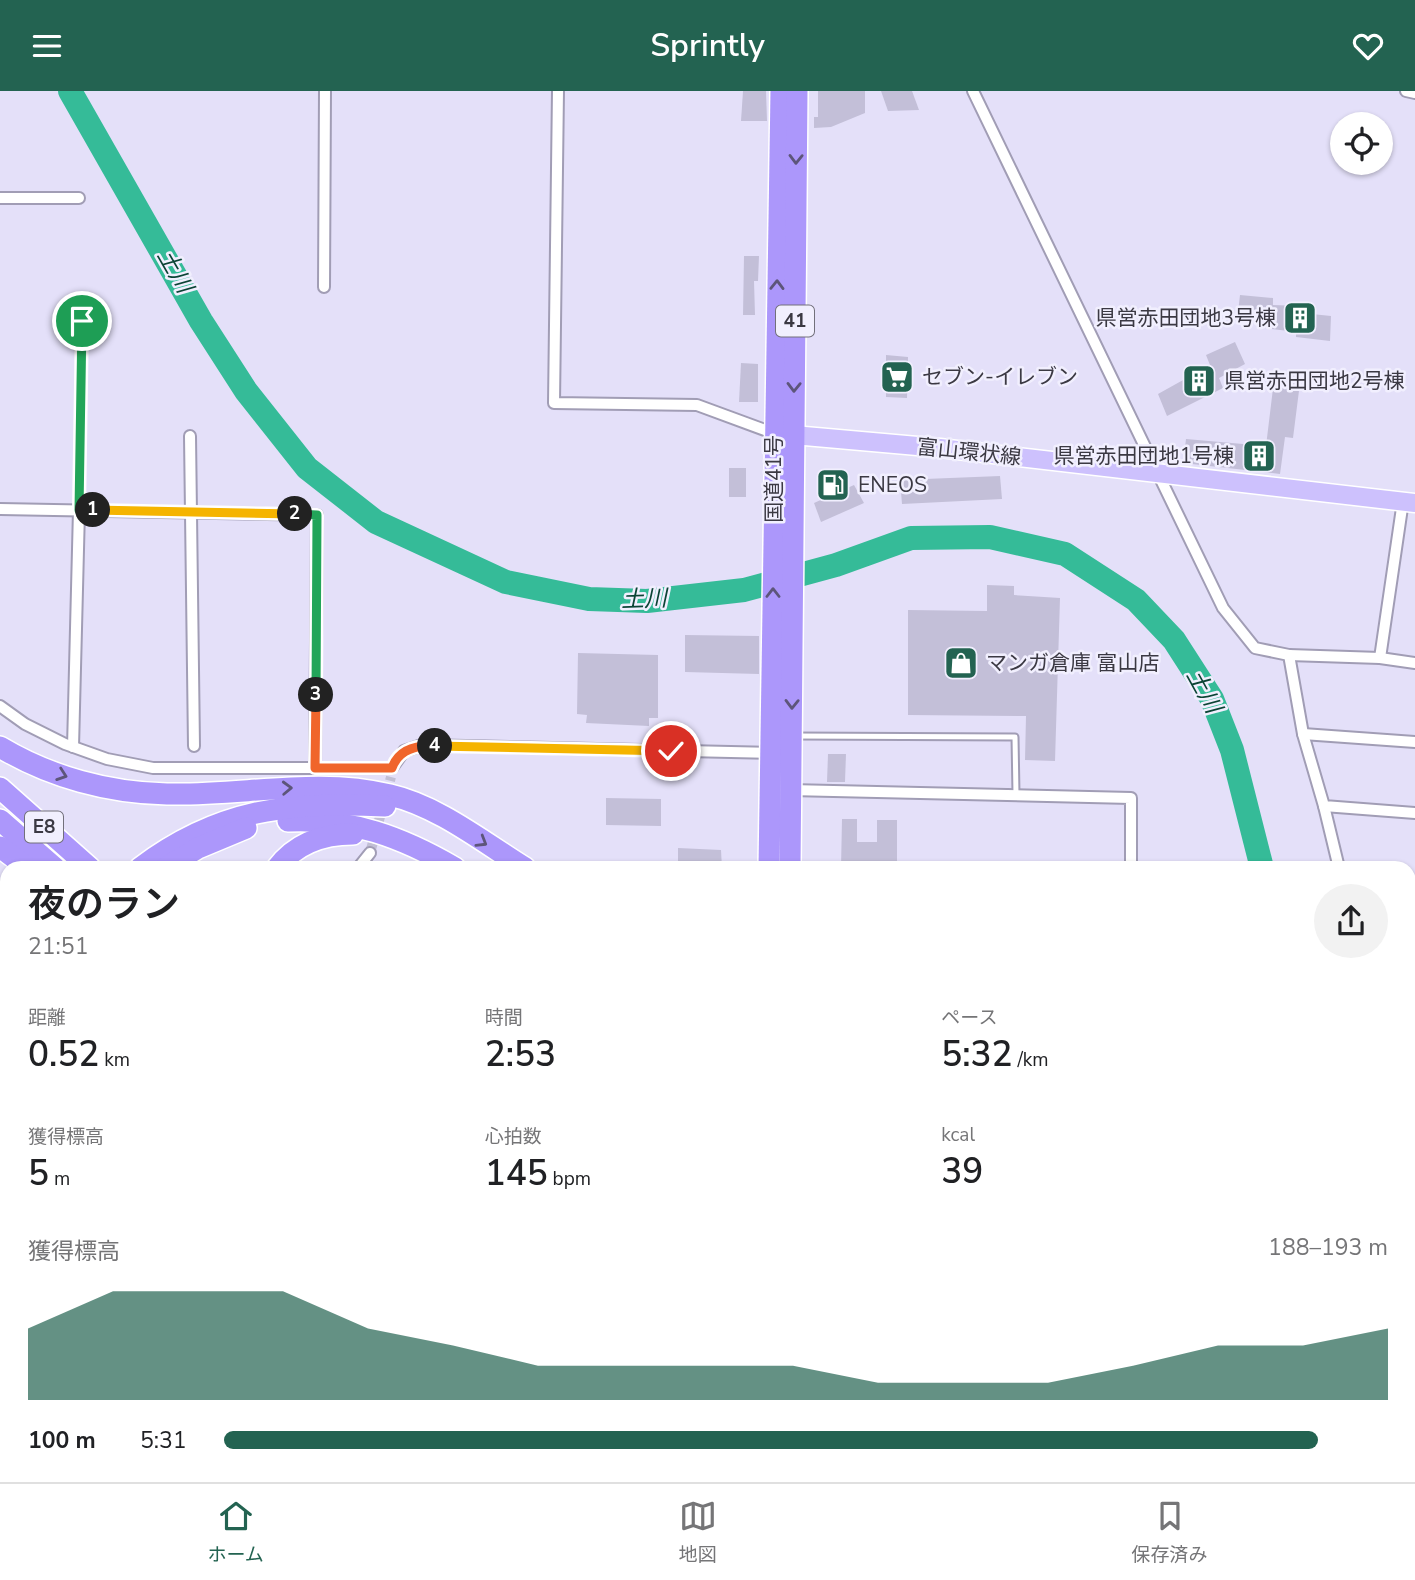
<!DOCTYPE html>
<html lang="ja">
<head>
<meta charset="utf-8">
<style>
	:root { --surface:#fff; --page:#f2f2f2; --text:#202124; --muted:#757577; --line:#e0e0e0; --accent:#236351 }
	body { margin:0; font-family:"Nunito Sans","Noto Sans JP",sans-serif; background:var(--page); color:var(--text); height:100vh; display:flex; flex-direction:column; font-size:26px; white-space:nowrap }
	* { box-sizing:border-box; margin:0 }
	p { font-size:23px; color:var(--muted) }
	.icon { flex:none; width:38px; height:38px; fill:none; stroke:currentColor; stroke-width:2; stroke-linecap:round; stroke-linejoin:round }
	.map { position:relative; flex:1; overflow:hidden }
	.sheet { position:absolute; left:0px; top:770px; width:1416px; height:621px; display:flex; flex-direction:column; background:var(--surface); border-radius:21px 21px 0 0; box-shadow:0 2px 5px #0004 }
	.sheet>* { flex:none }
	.tools { position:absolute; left:1330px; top:21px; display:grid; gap:14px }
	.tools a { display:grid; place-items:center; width:63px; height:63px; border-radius:50%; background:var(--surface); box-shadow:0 2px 5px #0004; font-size:35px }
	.pin { position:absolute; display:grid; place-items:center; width:60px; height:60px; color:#fff; margin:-30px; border:4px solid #fff; border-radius:50%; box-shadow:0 2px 7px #0007 }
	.km { position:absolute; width:35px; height:35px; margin:-18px; border-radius:50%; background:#222; color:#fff; font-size:19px; line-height:35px; text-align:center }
	.round { display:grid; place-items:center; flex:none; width:74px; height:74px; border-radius:37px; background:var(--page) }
	.overview { display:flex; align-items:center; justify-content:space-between; height:119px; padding:0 28px }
	h1 { font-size:38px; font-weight:600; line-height:52px }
	.figures { display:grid; grid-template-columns:repeat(3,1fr); gap:10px; height:119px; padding:7px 28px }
	.figures div { display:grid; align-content:center }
	.figures b { font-size:35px; font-weight:600 }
	.figures small { font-size:19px; font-weight:400 }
	.figures p { font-size:19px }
	.chart { height:196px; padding:14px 28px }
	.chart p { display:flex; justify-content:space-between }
	.chart svg { width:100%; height:126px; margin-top:7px; fill:var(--accent); opacity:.7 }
	ul { padding:0 28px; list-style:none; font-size:23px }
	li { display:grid; grid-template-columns:112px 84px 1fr; align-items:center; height:52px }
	li i { height:18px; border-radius:9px; background:var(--accent) }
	header { display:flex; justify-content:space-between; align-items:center; height:91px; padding:0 28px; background:var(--accent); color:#fff; font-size:32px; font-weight:600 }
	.dock { display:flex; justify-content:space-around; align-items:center; height:98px; border-top:2px solid var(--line); background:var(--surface); font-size:19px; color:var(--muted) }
	.dock a { display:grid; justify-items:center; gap:4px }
	.dock .current { color:var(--accent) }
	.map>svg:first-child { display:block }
</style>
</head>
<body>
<header><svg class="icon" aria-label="menu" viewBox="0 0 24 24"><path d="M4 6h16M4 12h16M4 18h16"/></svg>Sprintly<svg class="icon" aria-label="heart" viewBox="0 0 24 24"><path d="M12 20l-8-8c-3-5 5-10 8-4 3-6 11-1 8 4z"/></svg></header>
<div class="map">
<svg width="1415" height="1391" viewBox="0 0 1415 1391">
	<rect width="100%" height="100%" fill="#e4e0f9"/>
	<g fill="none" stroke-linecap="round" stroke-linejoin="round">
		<path stroke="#35bb98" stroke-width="4.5" d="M1409,903L1415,904"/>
		<path stroke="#35bb98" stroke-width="24" d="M70,0L201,230L246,300L307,377L376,431L506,491L589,508L647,510L744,499L836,474L911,447L990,446L1065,463L1136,509L1174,549L1212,608L1232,659L1262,777"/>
	</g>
	<g fill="#c3bfd8">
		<path d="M743,0H766L767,30H741Z"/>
		<path d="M818,0H865V22L831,36L814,37V26H818Z"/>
		<path d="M881,0H912L919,19L888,20Z"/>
		<path d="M744,165H759L758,190H754L755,224H743Z"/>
		<path d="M1240,204L1273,207V214L1301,215L1302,222L1331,225L1330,250L1296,246V241L1265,237L1276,232L1237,230Z"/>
		<path d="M1235,251L1245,273L1219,287L1223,297L1167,325L1158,303L1210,274L1206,264Z"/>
		<path d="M886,264L908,266L907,307L886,306Z"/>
		<path d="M741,272L758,273V311H739Z"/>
		<path d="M1275,281L1301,284L1293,347L1285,346L1280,383L1183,372L1186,348L1266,355Z"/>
		<rect x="729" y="377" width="17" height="29"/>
		<path d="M1000,385L1002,408L902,413L900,389Z"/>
		<path d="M854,394L864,412L821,431L814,412Z"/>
		<path d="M987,494L1014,495V504L1060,507L1055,670L1025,669L1026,625L908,624V519L987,520Z"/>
		<path d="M685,544L759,545V583L685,581Z"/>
		<path d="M578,562L658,564V627H649V635L586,632L587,624L577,623Z"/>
		<path d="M828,663H846L845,691H827Z"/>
		<path d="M606,707L661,708V735L606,734Z"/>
		<path d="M842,728H857V751H877V729H897V777H841Z"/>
		<path d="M678,757L721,759L722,777H678Z"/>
	</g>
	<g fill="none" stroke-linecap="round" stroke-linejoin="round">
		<path stroke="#c2bfd5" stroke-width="10" stroke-dasharray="10 5" stroke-linecap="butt" d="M370,762L391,686"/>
		<defs>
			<path id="lane" d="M794,645L1015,646L1016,703"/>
			<g id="street">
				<path d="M558,0L554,312L697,314L773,342"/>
				<path d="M973,0L1223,517L1255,557L1289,564L1303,643L1324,715L1415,722"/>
				<path d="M1406,0L1415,2"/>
				<path d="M0,107H79"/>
				<path d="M324,196L325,0"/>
				<path d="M190,345L194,655"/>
				<path d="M0,418L317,424L315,677"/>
				<path d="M1289,564L1380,567L1403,410"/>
				<path d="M1380,567L1415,572"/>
				<path d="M0,615L25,633L65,653L107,668L153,677H392L404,660L422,654L770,662"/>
				<path d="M1303,643L1415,651"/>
				<path d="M73,656L79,419"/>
				<path d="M790,699L1131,707V777"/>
				<path d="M1324,715L1339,777"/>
				<path d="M358,777L370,762"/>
				<path d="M1409,857L1415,858"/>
				<path d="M0,916L7,913"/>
				<path d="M1409,996L1415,1131"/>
				<path d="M0,1209H7"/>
				<path d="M963,1384L971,1391"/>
				<path d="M64,1391V1384"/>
				<path d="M303,1391V1384"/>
				<path d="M532,1391V1384"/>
				<path d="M1125,1391V1384"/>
			</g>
			<g id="secondary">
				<path d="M1409,1379H1415"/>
				<path d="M903,1391L915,1384"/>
			</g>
			<path id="primary" d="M782,343L940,357L1415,412"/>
			<g id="highway">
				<path d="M0,656C50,686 109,702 167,703C241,705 317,686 390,704C438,715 483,751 525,777"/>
				<path d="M0,697L90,777"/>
				<path d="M0,729L55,777"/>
				<path d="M288,730C351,727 402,746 455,777"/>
				<path d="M0,756L28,777"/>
				<path d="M140,777C218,718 290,710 385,715"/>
				<path d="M165,777L198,757L246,737"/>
				<path d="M277,777C296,752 323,743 353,743"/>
				<path d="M769,777L781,0"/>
				<path d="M790,777L797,0"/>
				<path d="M0,876L7,873"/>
				<path d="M0,895L7,892"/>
				<path d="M782,1384V1391"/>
				<path d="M823,1384L833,1391"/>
				<path d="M866,1384L876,1391"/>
				<path d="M762,1391V1384"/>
			</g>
		</defs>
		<use href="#lane" stroke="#a19db5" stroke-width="9"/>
		<use href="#street" stroke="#a19db5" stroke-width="14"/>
		<use href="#secondary" stroke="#a19db5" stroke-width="19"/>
		<use href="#primary" stroke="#fff" stroke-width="21"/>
		<use href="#highway" stroke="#fff" stroke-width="24"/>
		<path stroke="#a8a5b8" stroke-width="2.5" stroke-dasharray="7 3.5" stroke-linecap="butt" d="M79,409L82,230"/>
		<use href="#lane" stroke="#fff" stroke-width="5"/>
		<use href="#street" stroke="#fff" stroke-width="10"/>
		<use href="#secondary" stroke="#e6e0fe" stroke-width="16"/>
		<use href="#primary" stroke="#cdc1fd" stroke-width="18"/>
		<use href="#highway" stroke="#ac97fb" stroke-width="21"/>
	</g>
	<defs><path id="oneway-chevron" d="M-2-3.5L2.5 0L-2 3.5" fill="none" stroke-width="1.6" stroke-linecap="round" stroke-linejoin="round" transform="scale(1.75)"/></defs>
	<g stroke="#5d557a">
		<use href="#oneway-chevron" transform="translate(796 68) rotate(91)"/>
		<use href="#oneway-chevron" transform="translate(777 194) rotate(-89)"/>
		<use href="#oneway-chevron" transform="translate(794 296) rotate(91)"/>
		<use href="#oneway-chevron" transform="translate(773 502) rotate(-90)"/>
		<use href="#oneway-chevron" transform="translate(792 613) rotate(91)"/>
		<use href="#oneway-chevron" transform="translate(62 684) rotate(19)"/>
		<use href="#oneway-chevron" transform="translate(287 697) rotate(-2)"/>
		<use href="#oneway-chevron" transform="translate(482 751) rotate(31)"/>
	</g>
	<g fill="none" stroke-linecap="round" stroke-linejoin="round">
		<defs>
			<path id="split-1" d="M82,230L79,419H93"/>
			<path id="split-2" d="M93,419L295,423"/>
			<path id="split-3" d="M295,423L317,424L316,604"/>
			<path id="split-4" d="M316,604L315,677H392C399,658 417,654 435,655"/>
			<path id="split-5" d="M435,655L671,660"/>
		</defs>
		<use href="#split-1" stroke="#fff" stroke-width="14"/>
		<use href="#split-2" stroke="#fff" stroke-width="14"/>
		<use href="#split-3" stroke="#fff" stroke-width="14"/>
		<use href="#split-4" stroke="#fff" stroke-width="14"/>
		<use href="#split-5" stroke="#fff" stroke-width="14"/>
		<use href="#split-1" stroke="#22a559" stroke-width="9"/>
		<use href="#split-2" stroke="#f5b400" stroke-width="9"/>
		<use href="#split-3" stroke="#22a559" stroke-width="9"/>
		<use href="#split-4" stroke="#f0652b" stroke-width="9"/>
		<use href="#split-5" stroke="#f5b400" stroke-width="9"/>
	</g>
	<defs>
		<symbol id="building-square" viewBox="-11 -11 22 22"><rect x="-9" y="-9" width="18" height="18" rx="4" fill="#236351" stroke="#f1effe"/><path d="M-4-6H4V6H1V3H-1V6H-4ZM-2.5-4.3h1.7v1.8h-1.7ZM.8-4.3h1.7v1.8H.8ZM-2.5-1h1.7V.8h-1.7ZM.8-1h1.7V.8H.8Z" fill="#fff"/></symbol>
		<symbol id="supermarket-square" viewBox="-11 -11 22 22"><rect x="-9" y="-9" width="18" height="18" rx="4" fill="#236351" stroke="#f1effe"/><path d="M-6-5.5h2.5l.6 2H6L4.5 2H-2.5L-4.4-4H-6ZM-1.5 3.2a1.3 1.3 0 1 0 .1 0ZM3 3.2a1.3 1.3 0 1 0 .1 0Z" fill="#fff"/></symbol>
		<symbol id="fuel-square" viewBox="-11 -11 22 22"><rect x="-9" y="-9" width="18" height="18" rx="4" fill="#236351" stroke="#f1effe"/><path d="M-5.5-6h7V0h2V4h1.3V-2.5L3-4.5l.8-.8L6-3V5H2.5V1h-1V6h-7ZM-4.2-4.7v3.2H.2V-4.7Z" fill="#fff"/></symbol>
		<symbol id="shop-square" viewBox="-11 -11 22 22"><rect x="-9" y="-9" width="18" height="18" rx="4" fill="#236351" stroke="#f1effe"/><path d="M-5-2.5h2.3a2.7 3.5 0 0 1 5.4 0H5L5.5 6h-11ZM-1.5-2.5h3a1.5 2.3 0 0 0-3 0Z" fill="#fff"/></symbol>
	</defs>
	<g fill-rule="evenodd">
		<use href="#building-square" x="1281" y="208" width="38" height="38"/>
		<use href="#supermarket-square" x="878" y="267" width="38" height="38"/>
		<use href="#building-square" x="1180" y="271" width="38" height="38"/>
		<use href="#building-square" x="1240" y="346" width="38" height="38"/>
		<use href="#fuel-square" x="814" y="375" width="38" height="38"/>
		<use href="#shop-square" x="942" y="553" width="38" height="38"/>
	</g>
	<g text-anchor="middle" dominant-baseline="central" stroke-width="5" stroke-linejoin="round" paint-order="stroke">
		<g fill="#f1effe" stroke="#72707b" stroke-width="2">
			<rect x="776" y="214.5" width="38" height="31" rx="5"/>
			<rect x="25" y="720.5" width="38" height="31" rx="5"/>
		</g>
		<g font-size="19" font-weight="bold" fill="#3b3943">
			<text x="795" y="230">41</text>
			<text x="44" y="736">E8</text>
		</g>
		<g font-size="21" fill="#3b3943" stroke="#f1effe" text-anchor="start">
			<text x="1276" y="227" text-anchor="end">県営赤田団地3号棟</text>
			<text x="922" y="286">セブン-イレブン</text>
			<text x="1224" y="290">県営赤田団地2号棟</text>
			<text x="1234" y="365" text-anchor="end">県営赤田団地1号棟</text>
			<text x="858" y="394">ENEOS</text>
			<text x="986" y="572">マンガ倉庫 富山店</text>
		</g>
		<g font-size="21" fill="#3b3943" stroke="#f1effe">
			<text transform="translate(969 361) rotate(6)">富山環状線</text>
			<text transform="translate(774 388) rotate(-90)">国道41号</text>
		</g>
		<g font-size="23" font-style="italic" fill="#0b4435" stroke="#f1effe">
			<text transform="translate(175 180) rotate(60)">土川</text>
			<text transform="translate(644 508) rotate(-2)">土川</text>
			<text transform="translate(1204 600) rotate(61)">土川</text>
		</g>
	</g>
</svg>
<div class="tools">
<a><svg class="icon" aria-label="locate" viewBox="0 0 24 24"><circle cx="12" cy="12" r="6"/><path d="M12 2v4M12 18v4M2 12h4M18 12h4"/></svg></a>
</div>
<div class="pin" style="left:82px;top:230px;background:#1e9e55"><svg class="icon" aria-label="arrive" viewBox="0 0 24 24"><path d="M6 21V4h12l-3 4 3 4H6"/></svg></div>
<div class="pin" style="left:671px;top:660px;background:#d93025"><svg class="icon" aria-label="check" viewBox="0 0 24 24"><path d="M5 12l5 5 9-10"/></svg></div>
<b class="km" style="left:93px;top:419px">1</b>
<b class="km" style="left:295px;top:423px">2</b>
<b class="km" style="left:316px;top:604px">3</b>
<b class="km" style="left:435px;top:655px">4</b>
<section class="sheet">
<div class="overview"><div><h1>夜のラン</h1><p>21:51</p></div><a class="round"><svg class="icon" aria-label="share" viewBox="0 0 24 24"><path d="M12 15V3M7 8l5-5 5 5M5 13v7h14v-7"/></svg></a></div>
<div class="figures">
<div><p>距離</p><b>0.52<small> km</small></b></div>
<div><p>時間</p><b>2:53</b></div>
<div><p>ペース</p><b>5:32<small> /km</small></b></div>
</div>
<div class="figures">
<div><p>獲得標高</p><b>5<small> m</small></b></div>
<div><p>心拍数</p><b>145<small> bpm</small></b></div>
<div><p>kcal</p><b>39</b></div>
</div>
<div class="chart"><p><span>獲得標高</span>188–193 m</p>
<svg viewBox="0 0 160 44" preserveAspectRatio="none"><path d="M0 44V19L10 6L20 6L30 6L40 19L50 25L60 32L70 32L80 32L90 32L100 38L110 38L120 38L130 32L140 25L150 25L160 19V44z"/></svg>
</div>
<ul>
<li><b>100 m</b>5:31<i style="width:94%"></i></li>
</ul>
</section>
</div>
<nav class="dock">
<a class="current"><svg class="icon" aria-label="home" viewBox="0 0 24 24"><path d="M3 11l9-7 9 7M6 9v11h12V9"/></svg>ホーム</a>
<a><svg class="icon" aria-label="map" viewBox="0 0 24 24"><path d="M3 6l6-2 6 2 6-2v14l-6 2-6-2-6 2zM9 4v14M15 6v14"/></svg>地図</a>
<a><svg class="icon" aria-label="saved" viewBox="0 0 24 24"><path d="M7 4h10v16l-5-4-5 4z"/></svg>保存済み</a>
</nav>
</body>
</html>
